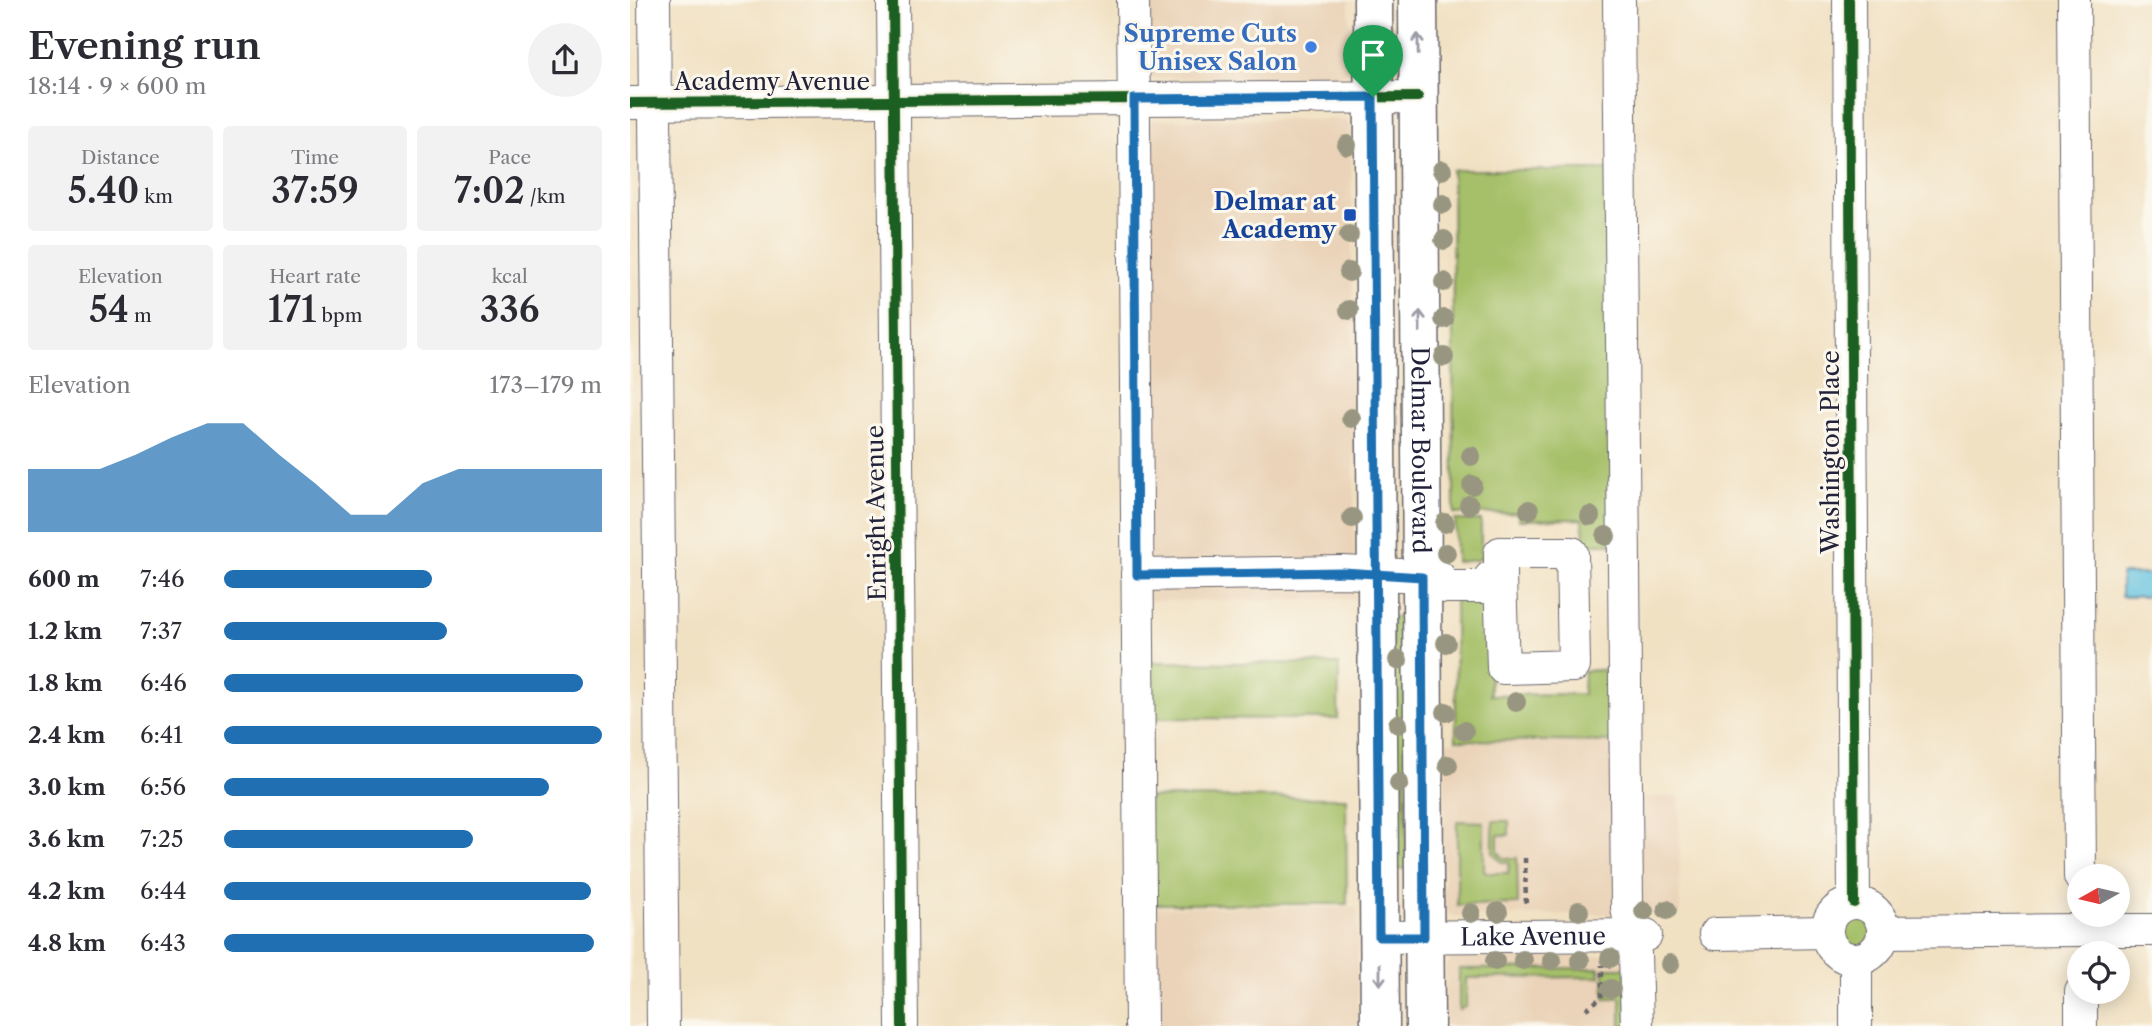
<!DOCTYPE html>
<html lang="en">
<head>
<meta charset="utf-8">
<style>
	:root { --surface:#fff; --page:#f2f2f3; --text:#2b2b33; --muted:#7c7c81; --accent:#1f6fb2 }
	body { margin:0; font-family:"Libre Caslon Text",serif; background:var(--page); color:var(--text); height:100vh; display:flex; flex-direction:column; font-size:26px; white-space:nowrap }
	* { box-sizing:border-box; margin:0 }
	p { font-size:23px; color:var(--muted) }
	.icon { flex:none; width:38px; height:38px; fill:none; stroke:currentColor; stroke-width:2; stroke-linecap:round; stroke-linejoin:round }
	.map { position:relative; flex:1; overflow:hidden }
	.details { display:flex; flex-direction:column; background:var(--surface); width:630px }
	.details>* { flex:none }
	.needle { width:46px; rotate:262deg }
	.tools { position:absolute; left:1437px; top:864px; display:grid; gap:14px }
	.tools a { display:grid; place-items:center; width:63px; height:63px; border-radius:50%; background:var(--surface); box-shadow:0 4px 18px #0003; font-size:35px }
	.pin { position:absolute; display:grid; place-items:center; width:60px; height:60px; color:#fff; margin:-72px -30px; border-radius:50% 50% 50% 0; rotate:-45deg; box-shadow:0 0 7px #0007 }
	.pin .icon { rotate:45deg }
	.round { display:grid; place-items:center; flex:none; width:74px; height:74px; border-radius:37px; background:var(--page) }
	.head { display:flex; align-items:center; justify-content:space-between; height:119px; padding:0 28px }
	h1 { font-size:38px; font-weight:600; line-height:52px }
	.figures { display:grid; grid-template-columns:repeat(3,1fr); gap:10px; height:119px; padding:7px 28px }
	.figures div { display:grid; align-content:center; border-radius:7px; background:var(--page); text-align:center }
	.figures b { font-size:35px; font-weight:600 }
	.figures small { font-size:19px; font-weight:400 }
	.figures p { font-size:19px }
	.chart { height:196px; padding:14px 28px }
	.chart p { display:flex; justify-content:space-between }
	.chart svg { width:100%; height:126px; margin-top:7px; fill:var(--accent); opacity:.7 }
	ul { padding:0 28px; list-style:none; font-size:23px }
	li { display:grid; grid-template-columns:112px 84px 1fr; align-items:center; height:52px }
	li i { height:18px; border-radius:9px; background:var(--accent) }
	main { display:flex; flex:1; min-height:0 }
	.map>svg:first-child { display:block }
</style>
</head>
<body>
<main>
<section class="details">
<div class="head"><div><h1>Evening run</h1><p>18:14 · 9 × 600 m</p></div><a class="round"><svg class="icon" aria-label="share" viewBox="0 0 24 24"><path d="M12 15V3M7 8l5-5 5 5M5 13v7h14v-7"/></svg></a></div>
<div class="figures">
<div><p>Distance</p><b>5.40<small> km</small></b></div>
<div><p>Time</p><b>37:59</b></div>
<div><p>Pace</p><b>7:02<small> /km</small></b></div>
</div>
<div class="figures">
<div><p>Elevation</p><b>54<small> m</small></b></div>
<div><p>Heart rate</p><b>171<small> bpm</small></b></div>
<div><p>kcal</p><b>336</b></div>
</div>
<div class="chart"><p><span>Elevation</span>173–179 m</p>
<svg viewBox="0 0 160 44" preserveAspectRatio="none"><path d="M0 44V22L10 22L20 22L30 17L40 11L50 6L60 6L70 17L80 27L90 38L100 38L110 27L120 22L130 22L140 22L150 22L160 22V44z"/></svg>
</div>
<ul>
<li><b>600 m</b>7:46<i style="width:55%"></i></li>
<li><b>1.2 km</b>7:37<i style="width:59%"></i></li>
<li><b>1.8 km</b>6:46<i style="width:95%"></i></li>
<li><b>2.4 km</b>6:41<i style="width:100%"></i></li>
<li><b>3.0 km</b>6:56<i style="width:86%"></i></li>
<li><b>3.6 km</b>7:25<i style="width:66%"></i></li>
<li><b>4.2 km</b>6:44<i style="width:97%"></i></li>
<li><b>4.8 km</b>6:43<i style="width:98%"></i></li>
</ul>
</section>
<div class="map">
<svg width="1522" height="1026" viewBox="0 0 1522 1026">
	<rect width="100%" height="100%" fill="#fbf7ec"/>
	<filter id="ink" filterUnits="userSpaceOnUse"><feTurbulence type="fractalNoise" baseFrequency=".0143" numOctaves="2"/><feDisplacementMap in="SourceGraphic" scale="14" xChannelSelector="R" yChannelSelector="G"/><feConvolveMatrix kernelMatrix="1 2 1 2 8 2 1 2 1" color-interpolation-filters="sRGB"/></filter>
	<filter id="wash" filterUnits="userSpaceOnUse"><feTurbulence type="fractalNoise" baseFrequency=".00686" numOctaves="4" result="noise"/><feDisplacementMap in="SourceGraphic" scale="28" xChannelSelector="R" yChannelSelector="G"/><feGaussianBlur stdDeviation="1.57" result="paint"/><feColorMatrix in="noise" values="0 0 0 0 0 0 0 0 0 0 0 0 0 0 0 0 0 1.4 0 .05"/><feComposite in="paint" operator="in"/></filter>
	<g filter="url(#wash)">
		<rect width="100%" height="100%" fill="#f1e1c3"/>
		<g fill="#ead3b8">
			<path d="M511,0H719L721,66L717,73L707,77L511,78Z"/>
			<path d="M707,119L717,121L721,127L725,599L512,601L510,120Z"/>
			<path d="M814,742L1004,743L1005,797H1049L1050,913L826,916L819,914L814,903Z"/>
			<path d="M516,907L727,908L728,1026H517Z"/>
			<path d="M997,955L998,1026H816L815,967L822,959Z"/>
		</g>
		<g fill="#a5c067" stroke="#647151" stroke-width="2">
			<path d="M822,170H979L986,544H955L952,519L889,520L888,513L824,514Z"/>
			<path d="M825,520H851V557L848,560L826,562Z"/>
			<path d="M851,595L860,604V695L953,694L954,671L985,669V742L826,740L825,596Z"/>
			<path d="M762,617H774L777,869H763Z"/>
			<path d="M515,662L709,664L708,719L514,718Z"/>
			<path d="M519,797L716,798L717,904H519Z"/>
			<path d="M827,821L854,822V870L858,873H878L879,862H872L863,853V821H879V835H868V852L874,858H887L888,904L827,905Z"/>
			<circle cx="1225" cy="932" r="16"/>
			<path d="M969,968L970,977L836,978V1006L829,1010V969Z"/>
			<path d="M974,968H997L998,1026H991V998H975Z"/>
		</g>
		<rect fill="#62c2e0" stroke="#42728e" stroke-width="2" x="1491" y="574" width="31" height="23"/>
	</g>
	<g filter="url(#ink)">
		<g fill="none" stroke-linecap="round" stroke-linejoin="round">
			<defs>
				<g id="minor">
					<path d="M24,0L33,1026"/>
					<path d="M263,0L272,1026"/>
					<path d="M503,0L511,1026"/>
					<path d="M989,0L997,907L1005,954L1007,1026"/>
					<path d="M1219,0L1224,903"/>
					<path d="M1444,0L1450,877"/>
					<path d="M0,103L788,97"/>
					<path d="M507,575L713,572L809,577"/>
					<path d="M809,577L815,587H854L860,578"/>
					<path d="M860,578H870L873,668L944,666L942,553H870V578"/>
					<circle cx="1225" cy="931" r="28"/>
					<path d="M1469,930H1522"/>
					<path d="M1253,932L1450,930"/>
					<path d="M1085,934L1197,932"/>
					<path id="s1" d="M749,937L1016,935"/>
					<path d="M1226,959V1026"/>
					<path d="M1451,992V1026"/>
				</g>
				<g id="major">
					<path d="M743,0L750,1026"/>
					<path id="s2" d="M788,0L795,1026"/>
				</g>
			</defs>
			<use href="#minor" stroke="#6a656b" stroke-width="34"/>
			<use href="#major" stroke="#6a656b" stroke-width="41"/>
			<g stroke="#6a656b" stroke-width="4.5" stroke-dasharray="5 5" stroke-linecap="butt">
				<path d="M895,858L896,908"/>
				<path d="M956,1009L972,997V965"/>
			</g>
			<use href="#minor" stroke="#fff" stroke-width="32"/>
			<use href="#major" stroke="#fff" stroke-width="38"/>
			<defs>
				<g id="cycleway">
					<path d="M263,0L272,1026"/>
					<path d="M1219,0L1224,903"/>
					<path d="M0,103L788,97"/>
				</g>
			</defs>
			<use href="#cycleway" stroke="#fbf7ec" stroke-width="15"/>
			<use href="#cycleway" stroke="#1b5e20" stroke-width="10"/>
		</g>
		<g fill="#989680">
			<circle cx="717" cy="145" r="10"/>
			<circle cx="812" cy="170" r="10"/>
			<circle cx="813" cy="204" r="10"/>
			<circle cx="719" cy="235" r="10"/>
			<circle cx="814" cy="240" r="10"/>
			<circle cx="719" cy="272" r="10"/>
			<circle cx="814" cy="282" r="10"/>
			<circle cx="719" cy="310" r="10"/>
			<circle cx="814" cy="319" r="10"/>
			<circle cx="814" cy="357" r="10"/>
			<circle cx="721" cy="418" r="10"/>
			<circle cx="841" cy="456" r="10"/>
			<circle cx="842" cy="485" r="10"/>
			<circle cx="839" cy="505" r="10"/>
			<circle cx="899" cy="510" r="10"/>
			<circle cx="960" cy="516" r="10"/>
			<circle cx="722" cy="518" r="10"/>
			<circle cx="815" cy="523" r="10"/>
			<circle cx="976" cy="536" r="10"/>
			<circle cx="816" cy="553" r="10"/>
			<circle cx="816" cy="643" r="10"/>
			<circle cx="768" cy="660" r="10"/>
			<circle cx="886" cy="702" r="10"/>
			<circle cx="816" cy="712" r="10"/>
			<circle cx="768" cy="724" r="10"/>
			<circle cx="834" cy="731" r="10"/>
			<circle cx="818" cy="765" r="10"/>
			<circle cx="769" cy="783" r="10"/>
			<circle cx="1037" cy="910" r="10"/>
			<circle cx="949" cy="911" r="10"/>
			<circle cx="1014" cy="911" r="10"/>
			<circle cx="868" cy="912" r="10"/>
			<circle cx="841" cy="913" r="10"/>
			<circle cx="980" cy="958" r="10"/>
			<circle cx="893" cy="960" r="10"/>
			<circle cx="922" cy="960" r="10"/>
			<circle cx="950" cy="960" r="10"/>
			<circle cx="865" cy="961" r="10"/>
			<circle cx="1040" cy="964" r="10"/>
			<circle cx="981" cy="989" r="10"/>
		</g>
		<defs><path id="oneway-shaft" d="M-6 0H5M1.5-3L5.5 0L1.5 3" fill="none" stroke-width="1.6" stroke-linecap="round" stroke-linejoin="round" transform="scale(1.75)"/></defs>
		<g stroke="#9c9ca7">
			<use href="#oneway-shaft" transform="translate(788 44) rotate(-91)"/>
			<use href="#oneway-shaft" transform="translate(790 321) rotate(-90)"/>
			<use href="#oneway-shaft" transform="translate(750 975) rotate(90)"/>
		</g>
	</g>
	<g fill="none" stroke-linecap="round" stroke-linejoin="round" filter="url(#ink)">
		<defs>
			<path id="route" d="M743,97L504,99L507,575L713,572L792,577L794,937H749L743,97"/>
		</defs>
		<use href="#route" stroke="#fff" stroke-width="14"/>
		<use href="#route" stroke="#1f6fb2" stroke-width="9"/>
	</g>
	<circle fill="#3f7fe0" stroke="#fbf7ec" stroke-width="2.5" cx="681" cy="47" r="7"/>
	<rect fill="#1a4fb4" stroke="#fbf7ec" stroke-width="2.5" x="713" y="208" width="14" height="14" rx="3.5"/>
	<g text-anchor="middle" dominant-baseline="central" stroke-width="6" stroke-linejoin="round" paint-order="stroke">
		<g font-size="24" font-weight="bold" fill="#366cbe" stroke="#fbf7ec" text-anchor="end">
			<text x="667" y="33">Supreme Cuts<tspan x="667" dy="28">Unisex Salon</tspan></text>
		</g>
		<g font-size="24" fill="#22223b" stroke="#fbf7ec">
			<text x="142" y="81">Academy Avenue</text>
			<text stroke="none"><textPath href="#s2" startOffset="450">Delmar Boulevard</textPath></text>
			<text transform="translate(1200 452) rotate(-90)">Washington Place</text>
			<text transform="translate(246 513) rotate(-91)">Enright Avenue</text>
			<text stroke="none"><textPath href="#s1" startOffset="154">Lake Avenue</textPath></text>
		</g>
		<g font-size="24" font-weight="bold" fill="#164399" stroke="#fbf7ec" text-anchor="end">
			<text x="706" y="201">Delmar at<tspan x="706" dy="28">Academy</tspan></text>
		</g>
	</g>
</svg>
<div class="tools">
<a><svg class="needle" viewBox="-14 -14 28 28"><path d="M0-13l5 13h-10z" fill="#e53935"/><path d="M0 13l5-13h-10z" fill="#7c7c81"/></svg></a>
<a><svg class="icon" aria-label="locate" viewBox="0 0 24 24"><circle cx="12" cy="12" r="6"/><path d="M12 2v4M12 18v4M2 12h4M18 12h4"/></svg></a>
</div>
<div class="pin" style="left:743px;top:97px;background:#1e9e55"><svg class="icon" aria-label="arrive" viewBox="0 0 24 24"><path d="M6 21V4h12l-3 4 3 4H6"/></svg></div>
</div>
</main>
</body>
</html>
